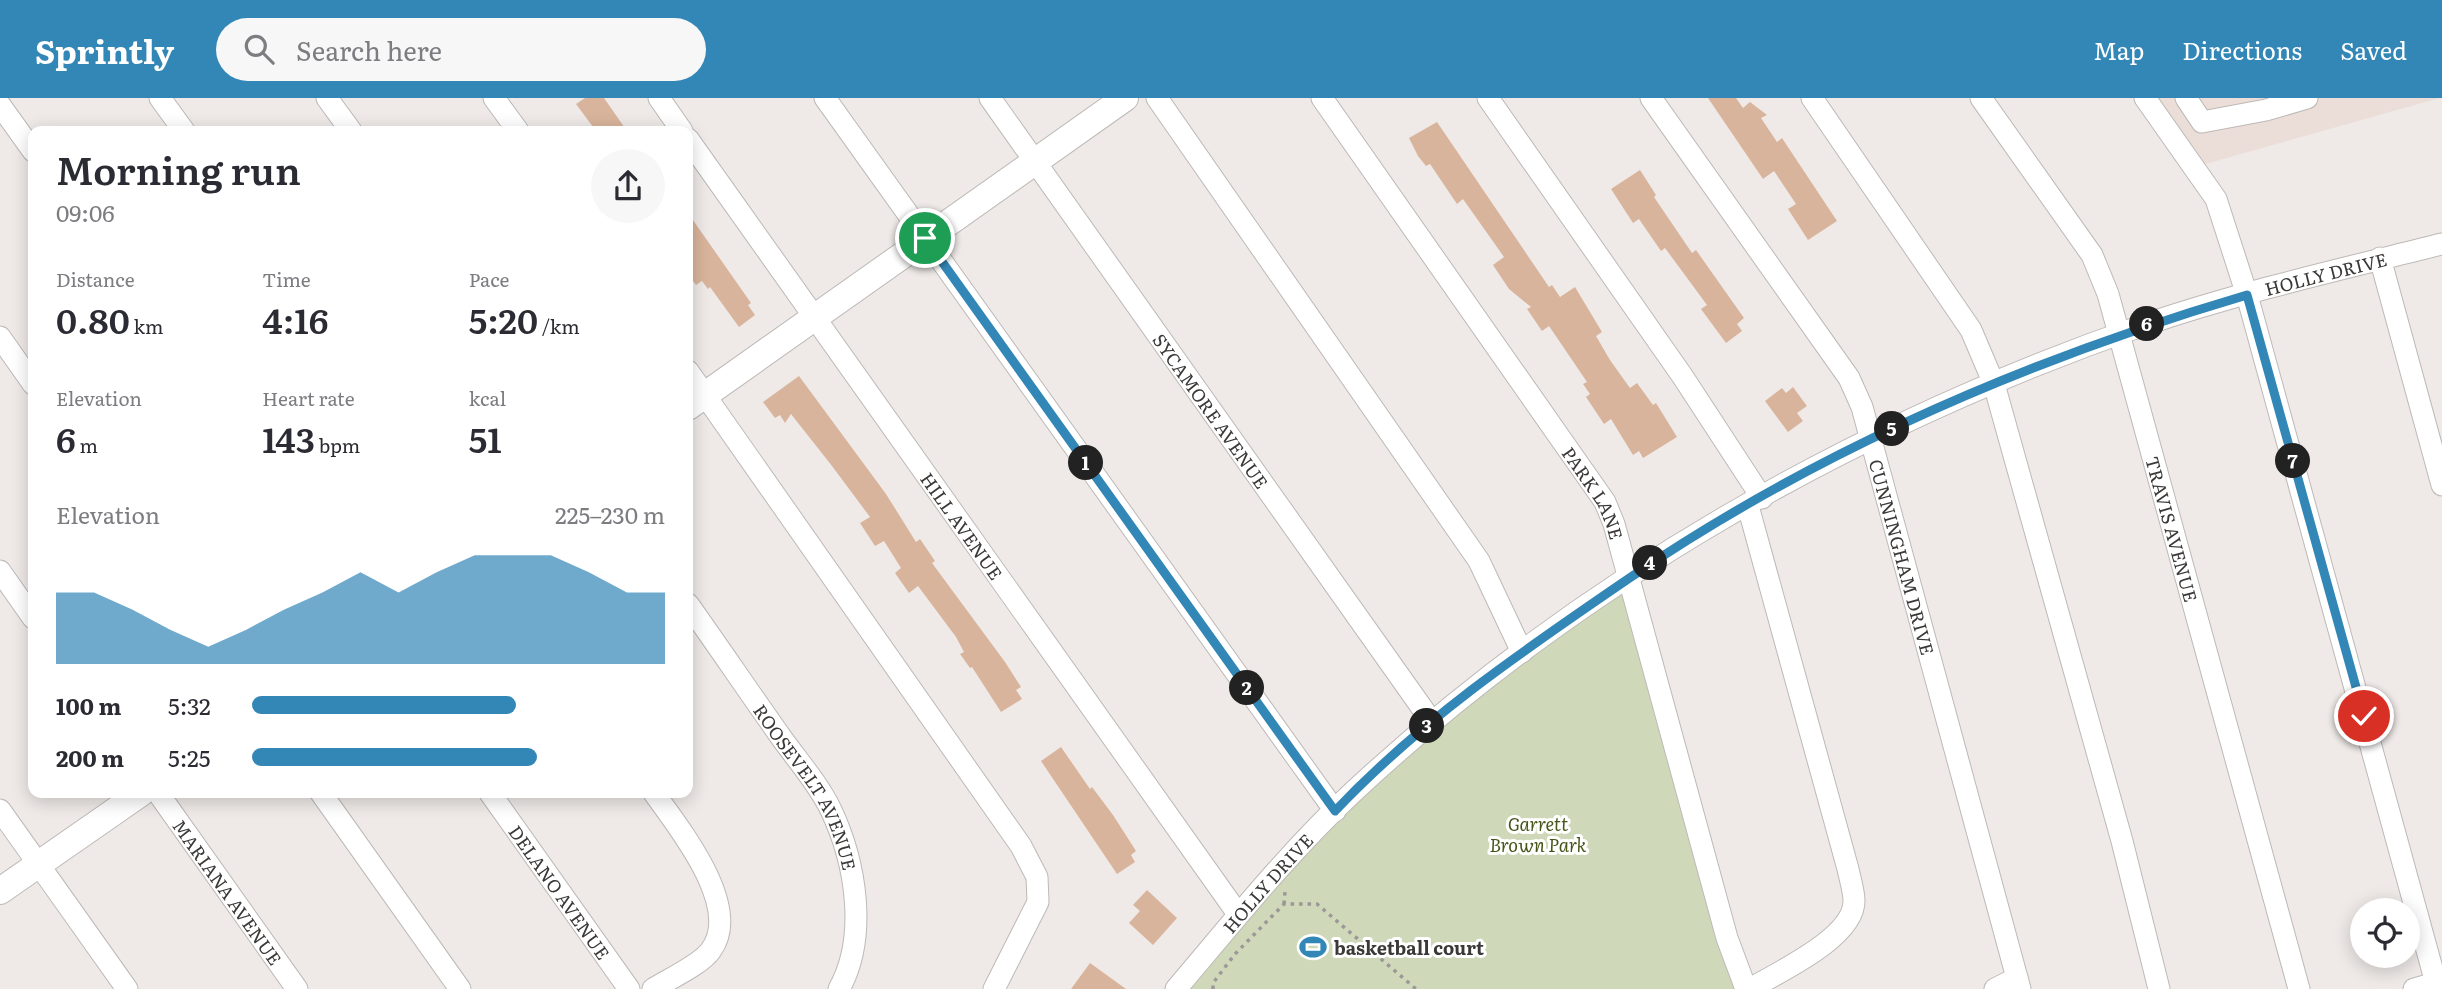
<!DOCTYPE html>
<html lang="en">
<head>
<meta charset="utf-8">
<style>
	:root { --surface:#fff; --page:#f7f7f7; --text:#2b2b33; --muted:#7c7c81; --accent:#3387b7 }
	body { margin:0; font-family:Literata,serif; background:var(--page); color:var(--text); height:100vh; display:flex; flex-direction:column; font-size:26px; white-space:nowrap }
	* { box-sizing:border-box; margin:0 }
	p { font-size:23px; color:var(--muted) }
	.icon { flex:none; width:38px; height:38px; fill:none; stroke:currentColor; stroke-width:2; stroke-linecap:round; stroke-linejoin:round }
	.map { position:relative; flex:1; overflow:hidden }
	.sheet { position:absolute; left:28px; top:28px; width:665px; height:672px; display:flex; flex-direction:column; background:var(--surface); border-radius:14px; box-shadow:0 4px 18px #0003 }
	.sheet>* { flex:none }
	.buttons { position:absolute; left:2350px; top:800px; display:grid; gap:14px }
	.buttons a { display:grid; place-items:center; width:70px; height:70px; border-radius:50%; background:var(--surface); box-shadow:0 4px 18px #0003; font-size:35px }
	.pin { position:absolute; display:grid; place-items:center; width:60px; height:60px; color:#fff; margin:-30px; border:4px solid #fff; border-radius:50%; box-shadow:0 2px 7px #0007 }
	.km { position:absolute; width:35px; height:35px; margin:-18px; border-radius:50%; background:#222; color:#fff; font-size:19px; line-height:35px; text-align:center }
	.round { display:grid; place-items:center; flex:none; width:74px; height:74px; border-radius:37px; background:var(--page) }
	.summary { display:flex; align-items:center; justify-content:space-between; height:119px; padding:0 28px }
	h1 { font-size:38px; font-weight:600; line-height:52px }
	.figures { display:grid; grid-template-columns:repeat(3,1fr); gap:10px; height:119px; padding:7px 28px }
	.figures div { display:grid; align-content:center }
	.figures b { font-size:35px; font-weight:600 }
	.figures small { font-size:19px; font-weight:400 }
	.figures p { font-size:19px }
	.chart { height:196px; padding:14px 28px }
	.chart p { display:flex; justify-content:space-between }
	.chart svg { width:100%; height:126px; margin-top:7px; fill:var(--accent); opacity:.7 }
	ul { padding:0 28px; list-style:none; font-size:23px }
	li { display:grid; grid-template-columns:112px 84px 1fr; align-items:center; height:52px }
	li i { height:18px; border-radius:9px; background:var(--accent) }
	header { display:flex; align-items:center; gap:42px; box-sizing:border-box; height:98px; padding:0 35px; background:var(--accent); color:#fff }
	header strong { font-size:33px }
	nav { display:flex; gap:38px; margin-inline-start:auto; font-size:24px }
	.search { width:490px; height:63px; background:var(--page); display:flex; align-items:center; gap:18px; box-sizing:border-box; padding:0 24px; border-radius:38px; color:var(--muted); font-size:26px }
	.map>svg:first-child { display:block }
</style>
</head>
<body>
<header>
<strong>Sprintly</strong>
<div class="search"><svg class="icon" aria-label="search" viewBox="0 0 24 24"><circle cx="10" cy="10" r="6"/><path d="M15 15l6 6"/></svg>Search here</div>
<nav><a>Map</a><a>Directions</a><a>Saved</a></nav>
</header>
<div class="map">
<svg width="2442" height="891" viewBox="0 0 2442 891">
	<rect width="100%" height="100%" fill="#efeae8"/>
	<path fill="#ebded8" d="M2146,0H2440L2195,69Z"/>
	<path fill="#cfd9b9" d="M1629,480L1745,891H1177L1329,719Z"/>
	<g fill="#d9b49c">
		<path d="M585,0H604L627,33H596L576,6Z"/>
		<path d="M1708,0H1736L1743,10L1750,4L1767,17L1761,20L1777,44L1782,40L1837,123L1808,142L1788,111L1796,106L1774,73L1763,81Z"/>
		<path d="M1437,24L1549,189L1552,187L1560,199L1575,189L1602,234L1596,238L1610,262L1630,290L1637,285L1653,307L1656,305L1677,339L1643,360L1639,353L1633,357L1611,321L1604,326L1586,299L1590,296L1583,286L1587,284L1549,228L1542,233L1527,211L1531,209L1509,191L1493,167L1504,159L1463,101L1457,106L1430,66L1426,68L1418,58L1409,40Z"/>
		<path d="M1640,72L1656,97L1654,99L1692,155L1696,152L1744,220L1737,226L1742,233L1726,245L1701,211L1707,207L1665,150L1661,153L1639,121L1633,125L1611,91Z"/>
		<path d="M688,115L751,205L748,207L755,217L739,229L710,189L708,191L702,183L696,187L688,176Z"/>
		<path d="M799,278L886,396L916,444L920,441L935,463L932,465L1005,564L1021,589L1016,592L1022,601L1001,614L972,569L970,570L960,556L964,554L956,539L918,488L909,495L895,475L901,470L884,443L875,448L860,425L870,419L832,368L791,316L785,325L780,317L775,320L763,304Z"/>
		<path d="M1793,289L1807,308L1797,315L1803,323L1788,334L1765,303L1782,290L1786,295Z"/>
		<path d="M1061,649L1090,691L1092,689L1113,717L1136,753L1131,757L1135,764L1117,776L1041,663Z"/>
		<path d="M1147,792L1177,820L1153,847L1129,825L1140,813L1133,807Z"/>
		<path d="M1090,865L1126,891H1071Z"/>
	</g>
	<g fill="none" stroke-linecap="round" stroke-linejoin="round">
		<defs>
			<g id="minor">
				<path d="M160,0L184,33"/>
				<path d="M327,0L351,33"/>
				<path d="M494,0L518,33"/>
				<path d="M659,0L682,33"/>
				<path d="M825,0L1335,713"/>
				<path id="s1" d="M990,0L1432,624"/>
				<path d="M1157,0L1479,463L1522,554"/>
				<path id="s2" d="M1322,0L1605,404L1614,426L1727,840L1746,891"/>
				<path d="M1488,0L1683,279L1762,400"/>
				<path id="s3" d="M1651,0L1849,280L1862,309L2020,891"/>
				<path d="M1812,0L1971,232L1994,286L2122,743L2159,891"/>
				<path id="s4" d="M1981,0L2092,157L2108,196L2299,891"/>
				<path d="M2145,0L2216,101L2247,197L2436,885"/>
				<path d="M2186,0L2202,24L2266,12L2307,0"/>
				<path d="M0,7L33,53"/>
				<path id="s5" d="M688,41L1238,816"/>
				<path d="M2380,160L2442,387"/>
				<path d="M0,239L33,286"/>
				<path d="M688,273L1021,748L1037,779L1038,804L994,891"/>
				<path d="M1748,408L1848,771C1850,781 1854,793 1854,803C1854,840 1778,874 1750,891"/>
				<path d="M0,473L33,520"/>
				<path id="s6" d="M688,506C720,551 751,597 783,642C799,664 819,687 831,712C856,765 868,839 839,891"/>
				<path id="s7" d="M158,695L297,891"/>
				<path d="M321,695L460,891"/>
				<path id="s8" d="M490,695L629,891"/>
				<path d="M0,712L127,891"/>
				<path d="M653,891C669,881 702,866 711,852C743,809 679,730 654,695"/>
				<path id="s9" d="M1176,891C1233,824 1287,756 1352,695C1577,485 1853,328 2144,227C2241,194 2342,171 2442,146"/>
				<path d="M1995,891L2017,880"/>
				<path d="M2414,891L2442,883"/>
			</g>
			<g id="major">
				<path d="M688,309L1125,0"/>
				<path d="M0,793L141,695"/>
			</g>
		</defs>
		<use href="#minor" stroke="#bdb9b7" stroke-width="23"/>
		<use href="#major" stroke="#bdb9b7" stroke-width="28"/>
		<g stroke="#9c9897" stroke-width="3.5" stroke-dasharray="3.5 5" stroke-linecap="butt">
			<path d="M1284,806L1285,794"/>
			<path d="M1213,891V885L1235,856L1284,806H1317L1416,891"/>
		</g>
		<use href="#minor" stroke="#fff" stroke-width="21"/>
		<use href="#major" stroke="#fff" stroke-width="26"/>
	</g>
	<g fill="none" stroke-linecap="round" stroke-linejoin="round">
		<defs>
			<path id="route" d="M925,140L1335,713C1422,621 1527,550 1631,479C1818,352 2030,261 2247,197L2364,618"/>
		</defs>
		<use href="#route" stroke="#fff" stroke-width="14"/>
		<use href="#route" stroke="#3387b7" stroke-width="9"/>
	</g>
	<defs>
		<symbol id="stadium-bare" viewBox="-9 -9 18 18"><path d="M0-5a6.5 5 0 1 0 0 10a6.5 5 0 1 0 0-10ZM-3.5-1.8h7v3.6h-7Z" fill="#3387b7" stroke="#fff" stroke-width="2.5" paint-order="stroke"/></symbol>
	</defs>
	<g fill-rule="evenodd">
		<use href="#stadium-bare" x="1294" y="830" width="38" height="38"/>
	</g>
	<g text-anchor="middle" dominant-baseline="central" stroke-width="6" stroke-linejoin="round" paint-order="stroke">
		<g font-size="18" fill="#3b3938" stroke="#fff">
			<text stroke="none"><textPath href="#s9" startOffset="1379">HOLLY DRIVE</textPath></text>
			<text stroke="none"><textPath href="#s1" startOffset="383">SYCAMORE AVENUE</textPath></text>
			<text stroke="none"><textPath href="#s2" startOffset="480">PARK LANE</textPath></text>
			<text stroke="none"><textPath href="#s5" startOffset="474">HILL AVENUE</textPath></text>
			<text stroke="none"><textPath href="#s4" startOffset="478">TRAVIS AVENUE</textPath></text>
			<text stroke="none"><textPath href="#s3" startOffset="530">CUNNINGHAM DRIVE</textPath></text>
			<text stroke="none"><textPath href="#s6" startOffset="219">ROOSEVELT AVENUE</textPath></text>
			<text stroke="none"><textPath href="#s9" startOffset="140">HOLLY DRIVE</textPath></text>
			<text stroke="none"><textPath href="#s7" startOffset="121">MARIANA AVENUE</textPath></text>
			<text stroke="none"><textPath href="#s8" startOffset="121">DELANO AVENUE</textPath></text>
		</g>
		<g font-size="18" font-style="italic" fill="#475519" stroke="#fff">
			<text x="1538" y="725">Garrett<tspan x="1538" dy="21">Brown Park</tspan></text>
		</g>
		<g font-size="18" font-weight="bold" fill="#3b3938" stroke="#fff" text-anchor="start">
			<text x="1334" y="849">basketball court</text>
		</g>
	</g>
</svg>
<div class="buttons">
<a><svg class="icon" aria-label="locate" viewBox="0 0 24 24"><circle cx="12" cy="12" r="6"/><path d="M12 2v4M12 18v4M2 12h4M18 12h4"/></svg></a>
</div>
<div class="pin" style="left:925px;top:140px;background:#1e9e55"><svg class="icon" aria-label="arrive" viewBox="0 0 24 24"><path d="M6 21V4h12l-3 4 3 4H6"/></svg></div>
<div class="pin" style="left:2364px;top:618px;background:#d93025"><svg class="icon" aria-label="check" viewBox="0 0 24 24"><path d="M5 12l5 5 9-10"/></svg></div>
<b class="km" style="left:1086px;top:365px">1</b>
<b class="km" style="left:1247px;top:590px">2</b>
<b class="km" style="left:1427px;top:628px">3</b>
<b class="km" style="left:1650px;top:465px">4</b>
<b class="km" style="left:1892px;top:331px">5</b>
<b class="km" style="left:2147px;top:226px">6</b>
<b class="km" style="left:2293px;top:363px">7</b>
<section class="sheet">
<div class="summary"><div><h1>Morning run</h1><p>09:06</p></div><a class="round"><svg class="icon" aria-label="share" viewBox="0 0 24 24"><path d="M12 15V3M7 8l5-5 5 5M5 13v7h14v-7"/></svg></a></div>
<div class="figures">
<div><p>Distance</p><b>0.80<small> km</small></b></div>
<div><p>Time</p><b>4:16</b></div>
<div><p>Pace</p><b>5:20<small> /km</small></b></div>
</div>
<div class="figures">
<div><p>Elevation</p><b>6<small> m</small></b></div>
<div><p>Heart rate</p><b>143<small> bpm</small></b></div>
<div><p>kcal</p><b>51</b></div>
</div>
<div class="chart"><p><span>Elevation</span>225–230 m</p>
<svg viewBox="0 0 160 44" preserveAspectRatio="none"><path d="M0 44V19L10 19L20 25L30 32L40 38L50 32L60 25L70 19L80 12L90 19L100 12L110 6L120 6L130 6L140 12L150 19L160 19V44z"/></svg>
</div>
<ul>
<li><b>100 m</b>5:32<i style="width:64%"></i></li>
<li><b>200 m</b>5:25<i style="width:69%"></i></li>
</ul>
</section>
</div>
</body>
</html>
